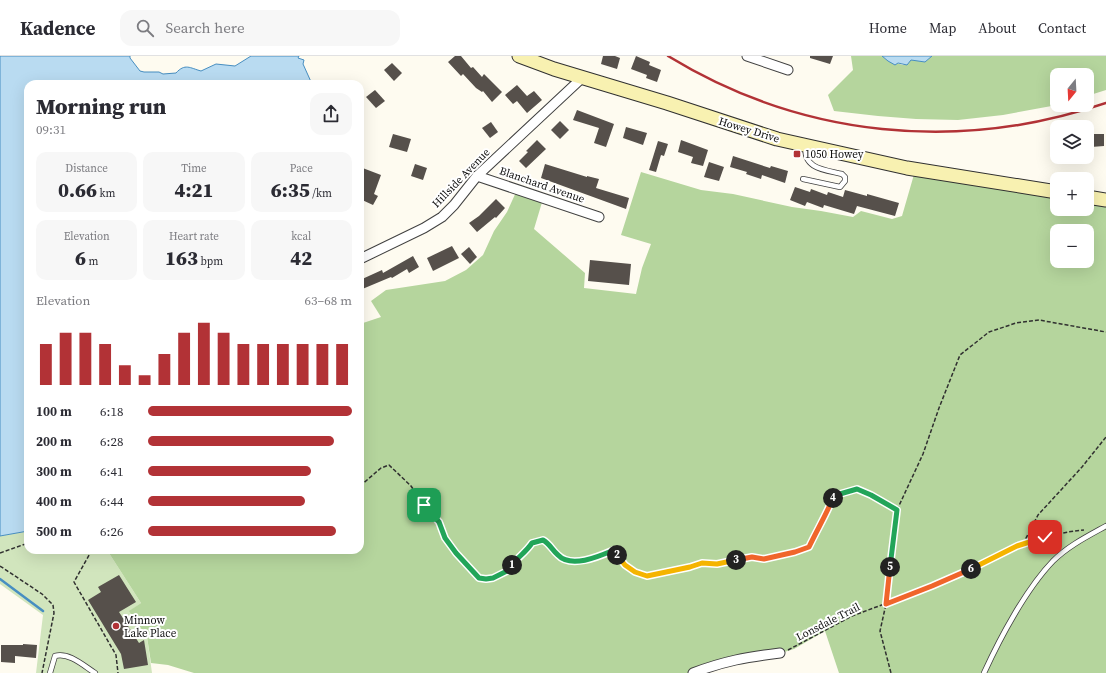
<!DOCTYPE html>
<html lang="en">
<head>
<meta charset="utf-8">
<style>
	:root { --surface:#fff; --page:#f7f7f7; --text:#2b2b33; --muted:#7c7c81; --line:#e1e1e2; --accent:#b23236 }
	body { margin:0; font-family:"Source Serif 4",serif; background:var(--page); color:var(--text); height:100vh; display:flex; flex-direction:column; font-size:15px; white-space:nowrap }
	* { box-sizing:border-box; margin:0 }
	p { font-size:13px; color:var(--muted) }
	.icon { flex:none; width:22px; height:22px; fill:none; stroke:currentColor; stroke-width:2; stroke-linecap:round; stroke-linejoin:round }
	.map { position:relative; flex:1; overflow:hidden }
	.panel { position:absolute; left:24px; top:24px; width:340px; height:474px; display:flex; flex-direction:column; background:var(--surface); border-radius:12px; box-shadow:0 4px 16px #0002 }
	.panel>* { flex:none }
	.needle { width:26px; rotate:198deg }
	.fabs { position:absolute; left:1050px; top:12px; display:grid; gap:8px }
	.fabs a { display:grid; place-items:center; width:44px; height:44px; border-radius:8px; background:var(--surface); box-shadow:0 4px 16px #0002; font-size:20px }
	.pin { position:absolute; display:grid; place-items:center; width:34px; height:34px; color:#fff; margin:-17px; border-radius:8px; box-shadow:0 2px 6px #0006 }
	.km { position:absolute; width:20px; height:20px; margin:-10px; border-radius:50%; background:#222; color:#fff; font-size:11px; line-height:20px; text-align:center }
	.round { display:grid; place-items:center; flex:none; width:42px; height:42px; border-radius:12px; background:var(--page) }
	.summary { display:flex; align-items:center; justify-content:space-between; height:68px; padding:0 12px }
	h1 { font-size:22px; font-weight:800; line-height:30px }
	.figures { display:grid; grid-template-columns:repeat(3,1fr); gap:6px; height:68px; padding:4px 12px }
	.figures div { display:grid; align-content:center; border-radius:10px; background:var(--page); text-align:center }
	.figures b { font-size:20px; font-weight:800 }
	.figures small { font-size:11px; font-weight:400 }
	.figures p { font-size:11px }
	.chart { height:112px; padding:8px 12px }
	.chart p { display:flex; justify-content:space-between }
	.chart svg { width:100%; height:72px; margin-top:4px; stroke:var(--accent); stroke-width:6 }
	ul { padding:0 12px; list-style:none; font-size:13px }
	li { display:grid; grid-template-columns:64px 48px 1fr; align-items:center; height:30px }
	li i { height:10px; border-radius:5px; background:var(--accent) }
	header { display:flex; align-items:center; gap:24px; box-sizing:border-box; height:56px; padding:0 20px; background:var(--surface); border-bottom:1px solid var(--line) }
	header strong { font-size:19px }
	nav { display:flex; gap:22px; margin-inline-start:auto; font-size:14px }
	.search { width:280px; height:36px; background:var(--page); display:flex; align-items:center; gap:10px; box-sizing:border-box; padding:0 14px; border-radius:12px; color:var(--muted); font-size:15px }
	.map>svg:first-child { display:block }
</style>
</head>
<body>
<header>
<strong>Kadence</strong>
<div class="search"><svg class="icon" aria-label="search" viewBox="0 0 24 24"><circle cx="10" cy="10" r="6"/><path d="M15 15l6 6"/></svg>Search here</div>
<nav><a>Home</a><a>Map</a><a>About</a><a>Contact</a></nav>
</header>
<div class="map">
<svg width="1106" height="617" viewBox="0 0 1106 617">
	<rect width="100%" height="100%" fill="#fefbf0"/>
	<path fill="#d1e5bd" d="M28,475V494H107L141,547L130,555L147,581L152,617H36L43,559L0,528V480Z"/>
	<g fill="#b5d59d" fill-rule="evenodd">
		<path d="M851,0H882L888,5L903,9L911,3L925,6L932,0H1106V34L1087,40V19H1057V49L1003,59L958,64L916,63L878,60L834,55L828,39L853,14Z"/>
		<path d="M915,115L1057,137V153H1087V142L1106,145V617H839L825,575L794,593L781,597L695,617H194L168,609L151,607L147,581L129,555L141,547L107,494H360V268L381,261L371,245L386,234L445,225L466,214L483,199L494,175L507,156L517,134L543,143L534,173L585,217L584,232L636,238L642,212L651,188L621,179L641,116L701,134L733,138L792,151L821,155L853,161L861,155L892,163L902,160ZM1057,175H1087V205H1057Z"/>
	</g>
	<g fill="#b9dbf1" stroke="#478ec1">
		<path d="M0,0H130V2L140,15L144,16H159L163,18L176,17C185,7 190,12 201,15L216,8L235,10L251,0H299L298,2L304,4L303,8L312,28H28V475L0,480Z"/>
		<path d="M882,0H932L925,6L911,4L907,9L898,7L895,9L888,5Z"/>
	</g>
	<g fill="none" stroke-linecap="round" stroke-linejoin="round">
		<path stroke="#478ec1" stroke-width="2.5" d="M0,523L43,555"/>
	</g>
	<g fill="#56504b">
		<path d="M455,0H461L471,12L473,11L482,21L484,18L502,36L492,46L483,35L482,36L476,32L463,18L461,20L448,6Z"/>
		<path d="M603,0H615L620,2L617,13L601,8Z"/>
		<path d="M636,0L650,6L649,9L661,14L657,26L646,22L647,19L631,13Z"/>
		<path d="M810,0H833L830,8L810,2Z"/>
		<path d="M392,7L402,17L394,25L384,14Z"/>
		<path d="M517,29L527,40L534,35L542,44L527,57L517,45L513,48L505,39Z"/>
		<path d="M375,34L385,45L376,52L366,41Z"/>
		<path d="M577,54L614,68L606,91L594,87L599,72L573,64Z"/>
		<path d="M560,65L569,74L560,83L551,74Z"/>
		<path d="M491,66L498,76L490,82L482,72Z"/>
		<path d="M626,71L647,77L643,89L623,82Z"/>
		<path d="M393,78L411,83L407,96L389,91Z"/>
		<path d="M1090,78H1104V90L1091,91Z"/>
		<path d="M537,84L546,93L526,112L519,105L528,96L526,95Z"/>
		<path d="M681,84L708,94L703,110L691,107L693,101L678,96Z"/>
		<path d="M658,85L668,88L664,100L661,99L656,116L649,114Z"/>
		<path d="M733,100L770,112L771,110L788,115L785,127L762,119L761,123L746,118L747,116L730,111Z"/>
		<path d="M709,106L724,111L719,125L704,121Z"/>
		<path d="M415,108L427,112L423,124L411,120Z"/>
		<path d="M545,108L587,121V120L599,123L596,132L629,142L626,153L541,122Z"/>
		<path d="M360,111L381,119L374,138L378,140L373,149L360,143Z"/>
		<path d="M795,131L810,136L811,133L827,139L828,136L843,141L845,134L867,140V138L899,147L895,160L857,150L854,158L824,149L823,152L807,146L805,150L790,144Z"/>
		<path d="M496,143L505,152L496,162L495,161L477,176L469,167L479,160Z"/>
		<path d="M452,190L459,202L433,215L427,202Z"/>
		<path d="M469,191L477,201L470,208L461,198Z"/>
		<path d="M413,200L419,211L409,217L407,213L392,222L391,221L360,234V224L382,214L383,217Z"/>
		<path d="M590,204L631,208L629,229L588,225Z"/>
		<path d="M119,519L136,546L119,556L139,587L144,584L148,609L124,613L121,598L88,544L101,536L98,531Z"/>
		<path d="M23,588L37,589L36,602L15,600V607L1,606V589H23Z"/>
	</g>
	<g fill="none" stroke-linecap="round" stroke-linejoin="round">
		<defs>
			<g id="service">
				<path d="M803,123L840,131L845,125V121L842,118C826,114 802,113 806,90"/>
				<path d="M50,617L55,600C69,596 84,610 95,617"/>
				<path d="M984,617C1000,582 1026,533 1053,505C1068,490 1088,480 1106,470"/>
			</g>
			<g id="minor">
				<path d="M747,0L788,14"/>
				<path d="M477,120L599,161"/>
				<path d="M360,203L424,172L442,161L454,149L477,120L583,21"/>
				<path d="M693,617C724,605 747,601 780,597"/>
			</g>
			<g id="secondary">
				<path d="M519,0L554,13L667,47L777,83L907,112L1057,136"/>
				<path d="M1087,141L1106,144"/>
			</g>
		</defs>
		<use href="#service" stroke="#414141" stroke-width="6"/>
		<use href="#minor" stroke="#414141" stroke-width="11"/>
		<use href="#secondary" stroke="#303030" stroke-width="15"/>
		<g stroke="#303030" stroke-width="1.5" stroke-dasharray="4 2" stroke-linecap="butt">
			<path d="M360,430L381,412L389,409L411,430L424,449L439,466L445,482L455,497L479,522L486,523L493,522L509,514L517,502L528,493L532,487L543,484C550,488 552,494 558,499C571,513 600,500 614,494L619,503L625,509L635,516L647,520L690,511L702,507L717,508L752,501L765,503L795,496L809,491C817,474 826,458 833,440L857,433L871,439L897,454L886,548L880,575L891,617"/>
			<path d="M897,454L923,398L939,352L960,299L989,276L1016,267L1039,264L1106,276"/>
			<path d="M1023,488L1038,459L1082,411L1106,381"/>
			<path d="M92,494L74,526L116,599L118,617"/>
			<path d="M275,494L278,496L280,494"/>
			<path d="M0,497L28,487"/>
			<path d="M0,510L42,538L53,549L54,557L42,617"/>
			<path d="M788,594L852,560L933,530L1017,490L1045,481L1068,476L1084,474"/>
		</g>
		<use href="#service" stroke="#fff" stroke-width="4.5"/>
		<use href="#minor" stroke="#fff" stroke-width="9"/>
		<use href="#secondary" stroke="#f8f1b1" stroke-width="13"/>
		<path stroke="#b23236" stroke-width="2.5" d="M668,0C802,82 959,97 1106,47"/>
	</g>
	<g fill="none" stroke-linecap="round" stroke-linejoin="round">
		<defs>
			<path id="split-1" d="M424,449L439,466L445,482L456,497L479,522L486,523L493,522L509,514L512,509"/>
			<path id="split-2" d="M512,509C518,501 526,496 532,487L543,484C550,488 552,494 558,499C571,513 600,500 614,494L617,499"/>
			<path id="split-3" d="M617,499L625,509L635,516L647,520L690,511L702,507L717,508L736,504"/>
			<path id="split-4" d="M736,504L752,501L764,503L795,496L809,491C817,474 826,459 833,442"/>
			<path id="split-5" d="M833,442V440L857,433L871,439L897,454L890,511"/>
			<path id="split-6" d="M890,511L886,548L932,530L971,513"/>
			<path id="split-7" d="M971,513L1017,490L1045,481"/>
		</defs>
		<use href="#split-1" stroke="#fff" stroke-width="8"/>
		<use href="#split-2" stroke="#fff" stroke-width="8"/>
		<use href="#split-3" stroke="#fff" stroke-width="8"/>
		<use href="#split-4" stroke="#fff" stroke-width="8"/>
		<use href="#split-5" stroke="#fff" stroke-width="8"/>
		<use href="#split-6" stroke="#fff" stroke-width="8"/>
		<use href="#split-7" stroke="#fff" stroke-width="8"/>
		<use href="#split-1" stroke="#22a559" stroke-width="5"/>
		<use href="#split-2" stroke="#22a559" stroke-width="5"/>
		<use href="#split-3" stroke="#f5b400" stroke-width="5"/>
		<use href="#split-4" stroke="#f0652b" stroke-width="5"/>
		<use href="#split-5" stroke="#22a559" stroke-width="5"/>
		<use href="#split-6" stroke="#f0652b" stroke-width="5"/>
		<use href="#split-7" stroke="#f5b400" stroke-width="5"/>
	</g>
	<g fill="#b23236" stroke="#fff" stroke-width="1.5">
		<rect x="793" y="94" width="8" height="8" rx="2"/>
		<circle cx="116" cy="570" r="4"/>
	</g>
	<g text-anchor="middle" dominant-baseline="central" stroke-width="4" stroke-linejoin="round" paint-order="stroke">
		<g font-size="11" fill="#0e0e0e" stroke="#fff">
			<text transform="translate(749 74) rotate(17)">Howey Drive</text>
			<text transform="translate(461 122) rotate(-46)">Hillside Avenue</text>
			<text transform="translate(542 129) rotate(19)">Blanchard Avenue</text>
			<text transform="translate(828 566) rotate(-27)">Lonsdale Trail</text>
		</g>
		<g font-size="11" fill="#0e0e0e" stroke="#fff" text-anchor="start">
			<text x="805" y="98">1050 Howey</text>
			<text x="124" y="564">Minnow<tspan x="124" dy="13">Lake Place</tspan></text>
		</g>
	</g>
</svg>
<div class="fabs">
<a><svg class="needle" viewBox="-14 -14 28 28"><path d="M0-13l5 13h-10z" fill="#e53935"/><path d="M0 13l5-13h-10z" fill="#7c7c81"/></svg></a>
<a><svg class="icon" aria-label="layers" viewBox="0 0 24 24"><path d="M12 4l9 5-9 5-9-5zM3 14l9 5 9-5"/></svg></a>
<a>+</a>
<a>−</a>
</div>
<div class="pin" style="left:424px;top:449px;background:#1e9e55"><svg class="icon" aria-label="arrive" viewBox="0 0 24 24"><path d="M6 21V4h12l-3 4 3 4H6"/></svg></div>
<div class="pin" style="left:1045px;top:481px;background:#d93025"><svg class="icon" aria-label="check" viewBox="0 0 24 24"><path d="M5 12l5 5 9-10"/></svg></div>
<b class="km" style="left:512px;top:509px">1</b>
<b class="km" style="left:617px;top:499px">2</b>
<b class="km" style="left:736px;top:504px">3</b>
<b class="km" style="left:833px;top:442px">4</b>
<b class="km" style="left:890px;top:511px">5</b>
<b class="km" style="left:971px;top:513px">6</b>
<section class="panel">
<div class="summary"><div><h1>Morning run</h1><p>09:31</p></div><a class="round"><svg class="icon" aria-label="share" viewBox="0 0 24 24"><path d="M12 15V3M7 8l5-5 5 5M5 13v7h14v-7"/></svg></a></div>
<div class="figures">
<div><p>Distance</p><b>0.66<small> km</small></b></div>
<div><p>Time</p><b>4:21</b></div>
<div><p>Pace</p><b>6:35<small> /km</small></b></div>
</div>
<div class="figures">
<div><p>Elevation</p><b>6<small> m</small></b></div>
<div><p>Heart rate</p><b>163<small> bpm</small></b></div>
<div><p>kcal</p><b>42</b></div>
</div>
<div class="chart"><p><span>Elevation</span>63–68 m</p>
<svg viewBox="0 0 160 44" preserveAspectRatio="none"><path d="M5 44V19M15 44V12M25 44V12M35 44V19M45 44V32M55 44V38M65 44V25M75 44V12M85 44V6M95 44V12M105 44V19M115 44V19M125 44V19M135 44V19M145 44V19M155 44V19"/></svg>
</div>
<ul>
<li><b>100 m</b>6:18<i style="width:100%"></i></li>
<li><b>200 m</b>6:28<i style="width:91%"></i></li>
<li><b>300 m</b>6:41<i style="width:80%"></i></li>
<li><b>400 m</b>6:44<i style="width:77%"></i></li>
<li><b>500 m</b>6:26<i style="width:92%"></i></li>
</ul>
</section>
</div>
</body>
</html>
